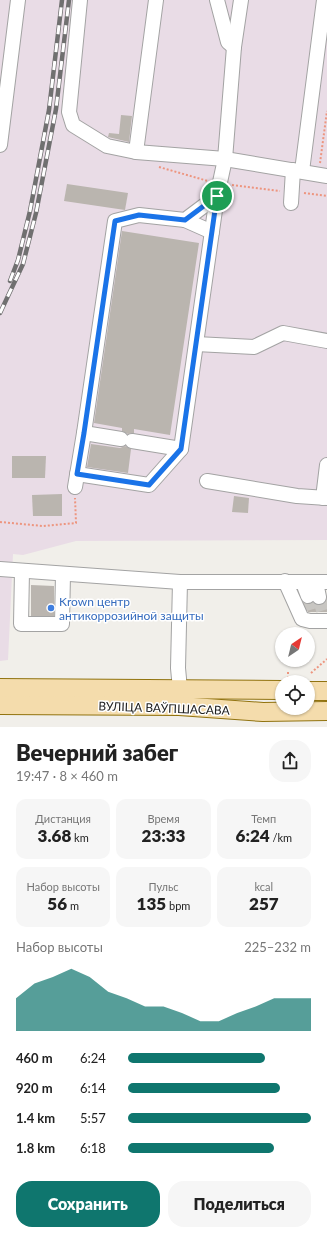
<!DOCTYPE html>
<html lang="ru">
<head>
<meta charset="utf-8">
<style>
	:root { --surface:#fff; --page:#f6f6f6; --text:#222; --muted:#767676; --accent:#0f766e }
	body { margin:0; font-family:Lato,sans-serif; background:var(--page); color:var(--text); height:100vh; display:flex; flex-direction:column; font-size:15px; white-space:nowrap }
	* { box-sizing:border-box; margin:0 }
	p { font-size:13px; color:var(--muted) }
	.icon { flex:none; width:22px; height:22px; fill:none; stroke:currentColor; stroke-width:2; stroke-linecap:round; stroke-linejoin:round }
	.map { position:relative; height:727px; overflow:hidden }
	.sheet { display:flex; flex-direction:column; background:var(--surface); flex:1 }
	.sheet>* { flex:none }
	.needle { width:26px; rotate:35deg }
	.buttons { position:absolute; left:275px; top:627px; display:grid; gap:8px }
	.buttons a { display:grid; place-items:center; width:40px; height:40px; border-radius:50%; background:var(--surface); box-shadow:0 1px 3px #0004; font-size:20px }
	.pin { position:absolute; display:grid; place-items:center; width:34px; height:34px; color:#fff; margin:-17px; border:2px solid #fff; border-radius:50%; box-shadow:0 1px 4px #0007 }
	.round { display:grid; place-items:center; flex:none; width:42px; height:42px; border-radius:16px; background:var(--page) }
	.headline { display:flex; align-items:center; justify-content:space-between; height:68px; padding:0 16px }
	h1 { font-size:22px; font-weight:800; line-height:30px }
	.figures { display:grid; grid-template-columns:repeat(3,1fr); gap:6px; height:68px; padding:4px 16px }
	.figures div { display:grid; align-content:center; border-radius:10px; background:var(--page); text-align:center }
	.figures b { font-size:17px; font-weight:800 }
	.figures small { font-size:11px; font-weight:400 }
	.figures p { font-size:11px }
	.chart { height:112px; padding:8px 16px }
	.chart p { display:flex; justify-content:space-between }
	.chart svg { width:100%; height:72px; margin-top:4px; fill:var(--accent); opacity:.7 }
	.cta { display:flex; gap:8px; margin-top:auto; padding:8px 16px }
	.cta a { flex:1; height:46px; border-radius:16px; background:var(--accent); color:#fff; font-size:16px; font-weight:800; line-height:46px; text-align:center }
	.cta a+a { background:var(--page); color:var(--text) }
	ul { padding:0 16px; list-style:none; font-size:13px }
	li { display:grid; grid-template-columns:64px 48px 1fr; align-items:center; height:30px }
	li i { height:10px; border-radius:5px; background:var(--accent) }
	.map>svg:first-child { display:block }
</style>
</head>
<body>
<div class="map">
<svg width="327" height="727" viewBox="0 0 327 727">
	<rect width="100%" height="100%" fill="#f1efea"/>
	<path fill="#e9dce6" d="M0,0H327V540L76,541L23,555L13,554L8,660L0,661Z"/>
	<g fill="#bab5af">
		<path d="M121,115L132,116L129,142L108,137L109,133L119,134Z"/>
		<path d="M67,184L128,193L125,210L64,201Z"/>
		<path d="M122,231L199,243L170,435L134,429V433L128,434L122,431V428L94,423Z"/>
		<path d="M91,444L120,448L125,446L131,449L128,473L87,467Z"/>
		<path d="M12,456H46L45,478H12Z"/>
		<path d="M62,494V516H33L32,495Z"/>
		<path d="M234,496L249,498L248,513L232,512Z"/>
		<path d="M31,585L54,586V616H31Z"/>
		<path d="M327,600V612H308L304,603L307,604L313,603L320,605L324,604Z"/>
	</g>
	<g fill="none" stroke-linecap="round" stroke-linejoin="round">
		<g stroke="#c8c6c2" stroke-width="14" stroke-dasharray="14 7" stroke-linecap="butt">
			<path d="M308,596L313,613"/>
			<path d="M319,597L324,613"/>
		</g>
		<defs>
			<g id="minor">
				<path d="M80,0L69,112L73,125L107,146L136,152L156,0"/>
				<path d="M217,0L228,42L234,47"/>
				<path d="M0,145L18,0"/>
				<path d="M136,152L225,159L327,176"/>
				<path d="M302,171L324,0"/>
				<path d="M291,203L293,170"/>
				<path d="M185,220L212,232"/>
				<path d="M196,344L254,347L283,333L327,341"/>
				<path d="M84,433L121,439"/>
				<path d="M132,441L181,449"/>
				<path d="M77,474L149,485L181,449L217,196L225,159L234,47L241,0"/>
				<path d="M207,481L297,496L327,498"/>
				<path d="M75,487L84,433L115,221L139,215L185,220L217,196"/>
				<path d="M323,498L327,465"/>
				<path d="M0,569L180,582"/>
				<path d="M22,571L21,624H62L63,574"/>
				<path d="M285,581L302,619L310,621H327"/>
				<path d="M316,582L319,597"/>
				<path d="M303,583L308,596"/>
				<path d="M180,689L178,668L180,582H327"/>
			</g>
			<g id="major">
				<path d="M0,688L282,690"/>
				<path d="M308,691H327"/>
				<path d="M0,705L179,706L263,712L327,711"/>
			</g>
		</defs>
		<use href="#minor" stroke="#a3a3a3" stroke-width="16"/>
		<use href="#major" stroke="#91730f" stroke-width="20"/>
		<g stroke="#ed957f" stroke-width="2" stroke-dasharray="2 2" stroke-linecap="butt">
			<path d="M320,163L327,111"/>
			<path d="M159,167L208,181"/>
			<path d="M232,185L280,191"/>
			<path d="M304,193L327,196"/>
			<path d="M0,522L43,526L76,523L75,498"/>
			<path d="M311,673L327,659"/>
			<path d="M288,678V672"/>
		</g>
		<use href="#minor" stroke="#fff" stroke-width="14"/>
		<use href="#major" stroke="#f4dcac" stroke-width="18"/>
		<defs>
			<g id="rail">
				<path d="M10,281L18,260L30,211L49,110L62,0"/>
				<path d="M0,313L23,264L36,213L56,109L69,0"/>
			</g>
		</defs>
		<use href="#rail" stroke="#707070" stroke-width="4.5"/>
		<use href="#rail" stroke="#fff" stroke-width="3" stroke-dasharray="9" stroke-linecap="butt"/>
	</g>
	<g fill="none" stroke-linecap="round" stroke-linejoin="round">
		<defs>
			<path id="route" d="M217,196L181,449L149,485L77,474L84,433L115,221L139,215L185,220Z"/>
		</defs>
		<use href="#route" stroke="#fff" stroke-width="8"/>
		<use href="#route" stroke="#1a73e8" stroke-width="5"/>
	</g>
	<circle fill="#3f7fe0" stroke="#fff" stroke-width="1.5" cx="51" cy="608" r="4"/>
	<g text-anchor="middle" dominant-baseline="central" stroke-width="3" stroke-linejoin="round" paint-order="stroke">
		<g font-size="12" fill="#366cbe" stroke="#fff" text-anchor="start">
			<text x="59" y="601">Krown центр<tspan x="59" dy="14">антикоррозийной защиты</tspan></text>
		</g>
		<g font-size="12" fill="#222" stroke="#fff">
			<text transform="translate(164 708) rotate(2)">ВУЛІЦА ВАЎПШАСАВА</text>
		</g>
	</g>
</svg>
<div class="buttons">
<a><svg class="needle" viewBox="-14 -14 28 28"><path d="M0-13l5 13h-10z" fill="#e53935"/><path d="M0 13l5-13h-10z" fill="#767676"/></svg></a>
<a><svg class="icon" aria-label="locate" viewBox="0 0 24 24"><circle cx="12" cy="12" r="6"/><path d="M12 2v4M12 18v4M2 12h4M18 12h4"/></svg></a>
</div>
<div class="pin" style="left:217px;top:196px;background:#1e9e55"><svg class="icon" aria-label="arrive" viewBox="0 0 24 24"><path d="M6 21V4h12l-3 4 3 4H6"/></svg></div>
</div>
<section class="sheet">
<div class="headline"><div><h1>Вечерний забег</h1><p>19:47 · 8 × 460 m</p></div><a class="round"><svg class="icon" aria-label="share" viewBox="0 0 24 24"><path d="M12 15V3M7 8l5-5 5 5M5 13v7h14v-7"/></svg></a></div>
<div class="figures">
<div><p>Дистанция</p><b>3.68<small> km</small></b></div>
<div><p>Время</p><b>23:33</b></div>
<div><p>Темп</p><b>6:24<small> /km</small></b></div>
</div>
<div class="figures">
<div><p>Набор высоты</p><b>56<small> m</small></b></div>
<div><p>Пульс</p><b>135<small> bpm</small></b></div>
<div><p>kcal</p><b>257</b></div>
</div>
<div class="chart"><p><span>Набор высоты</span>225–232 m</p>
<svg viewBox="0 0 160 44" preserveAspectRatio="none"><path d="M0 44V24L10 15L20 11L30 6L40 11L50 20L60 24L70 29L80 29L90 33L100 38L110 38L120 33L130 29L140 24L150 24L160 24V44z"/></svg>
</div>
<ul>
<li><b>460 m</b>6:24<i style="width:75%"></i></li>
<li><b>920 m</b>6:14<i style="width:83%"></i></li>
<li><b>1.4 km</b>5:57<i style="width:100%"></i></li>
<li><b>1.8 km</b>6:18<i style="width:80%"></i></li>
</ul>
<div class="cta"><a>Сохранить</a><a>Поделиться</a></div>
</section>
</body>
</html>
